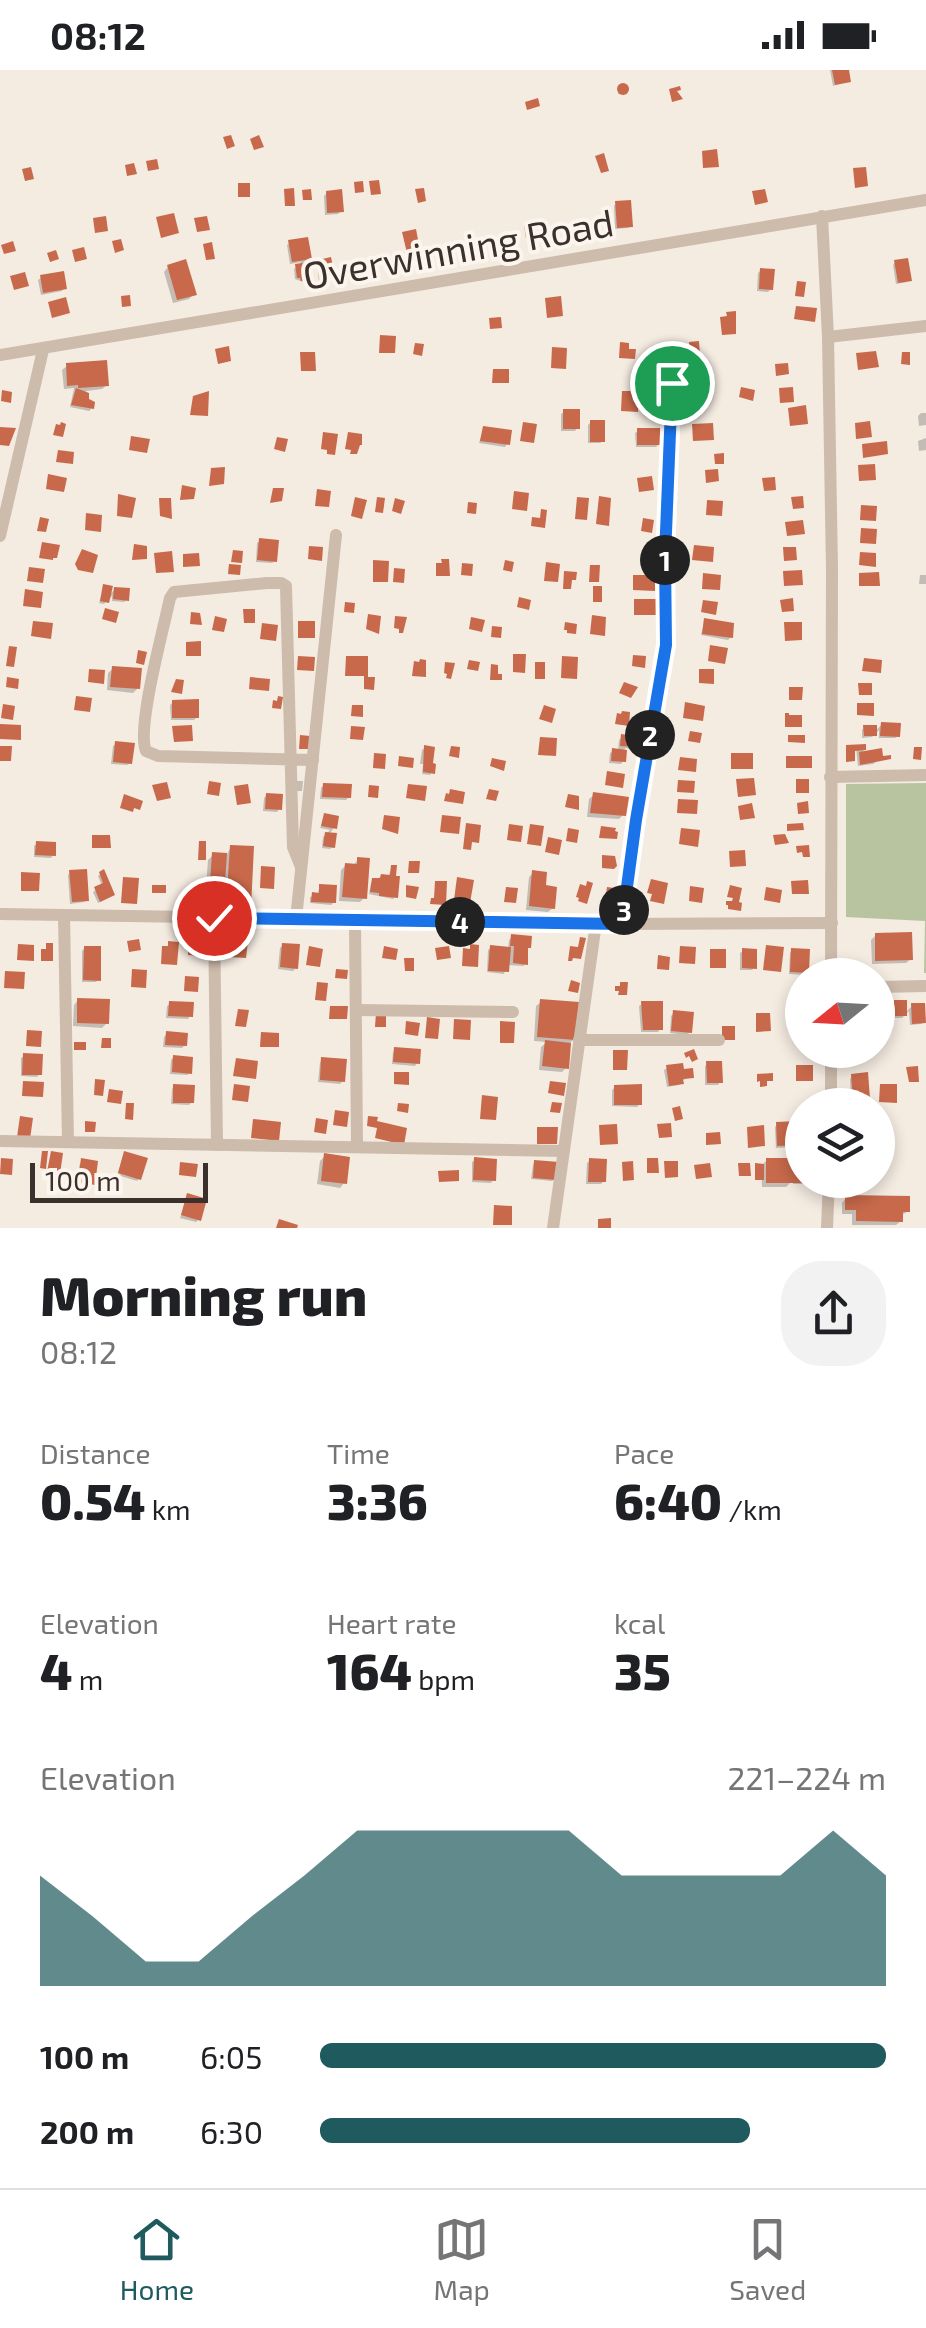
<!DOCTYPE html>
<html lang="en">
<head>
<meta charset="utf-8">
<style>
	:root { --surface:#fff; --page:#f2f2f2; --text:#202124; --muted:#757577; --line:#e0e0e0; --accent:#1f5a5e }
	body { margin:0; font-family:"Exo 2",sans-serif; background:var(--page); color:var(--text); height:100vh; display:flex; flex-direction:column; font-size:38px; white-space:nowrap }
	* { box-sizing:border-box; margin:0 }
	p { font-size:32px; color:var(--muted) }
	.icon { flex:none; width:55px; height:55px; fill:none; stroke:currentColor; stroke-width:2; stroke-linecap:round; stroke-linejoin:round }
	.map { position:relative; height:1158px; overflow:hidden }
	.panel { display:flex; flex-direction:column; background:var(--surface); flex:1 }
	.panel>* { flex:none }
	.needle { width:65px; rotate:252deg }
	.fabs { position:absolute; left:785px; top:888px; display:grid; gap:20px }
	.fabs a { display:grid; place-items:center; width:110px; height:110px; border-radius:50%; background:var(--surface); box-shadow:0 5px 15px #0003; font-size:50px }
	.scale { position:absolute; left:30px; bottom:25px; width:178px; box-sizing:border-box; padding-left:10px; border:5px solid #3b302b; border-top:0; font-size:28px; line-height:35px; white-space:nowrap; color:#3b302b; -webkit-text-stroke:8px #fbf5ee; paint-order:stroke }
	.pin { position:absolute; display:grid; place-items:center; width:85px; height:85px; color:#fff; margin:-42px; border:5px solid #fff; border-radius:50%; box-shadow:0 2px 10px #0007 }
	.km { position:absolute; width:50px; height:50px; margin:-25px; border-radius:50%; background:#222; color:#fff; font-size:28px; line-height:50px; text-align:center }
	.round { display:grid; place-items:center; flex:none; width:105px; height:105px; border-radius:40px; background:var(--page) }
	.overview { display:flex; align-items:center; justify-content:space-between; height:170px; padding:0 40px }
	h1 { font-size:55px; font-weight:800; line-height:75px }
	.stats { display:grid; grid-template-columns:repeat(3,1fr); gap:15px; height:170px; padding:10px 40px }
	.stats div { display:grid; align-content:center }
	.stats b { font-size:50px; font-weight:800 }
	.stats small { font-size:28px; font-weight:400 }
	.stats p { font-size:28px }
	.chart { height:280px; padding:20px 40px }
	.chart p { display:flex; justify-content:space-between }
	.chart svg { width:100%; height:180px; margin-top:10px; fill:var(--accent); opacity:.7 }
	ul { padding:0 40px; list-style:none; font-size:32px }
	li { display:grid; grid-template-columns:160px 120px 1fr; align-items:center; height:75px }
	li i { height:25px; border-radius:12px; background:var(--accent) }
	.status { display:flex; justify-content:space-between; align-items:center; height:70px; padding:0 50px; background:var(--surface); direction:ltr }
	.status svg { height:28px; fill:currentColor }
	.tab-bar { display:flex; justify-content:space-around; align-items:center; height:140px; border-top:2px solid var(--line); background:var(--surface); font-size:28px; color:var(--muted) }
	.tab-bar a { display:grid; justify-items:center; gap:5px }
	.tab-bar .active { color:var(--accent) }
	.map>svg:first-child { display:block }
</style>
</head>
<body>
<div class="status"><b>08:12</b><svg viewBox="0 0 49 12"><path d="M0 12V9h3v3zM5 12V6h3v6zM10 12V3h3v9zM15 12V0h3v12zM26 1h20v11H26zM47 4h2v5h-2z"/></svg></div>
<div class="map">
<svg width="926" height="1158" viewBox="0 0 926 1158">
	<rect width="100%" height="100%" fill="#f4ebe1"/>
	<path fill="#b8c4a0" d="M926,713V903H924L925,851L846,847V714Z"/>
	<g fill="#0003">
		<path d="M830,0H847L849,11L833,16Z"/>
		<path d="M625,17L626,23L618,24V18Z"/>
		<path d="M327,123L341,141L338,144L325,145L324,126Z"/>
		<path d="M616,134L631,156L628,158L615,159L614,136Z"/>
		<path d="M289,173L309,188L302,196L309,204L303,212L295,209L294,199L301,192L290,194L287,175Z"/>
		<path d="M895,192L909,210L907,212L896,214L893,195Z"/>
		<path d="M168,197L194,224L189,229L173,233L164,202Z"/>
		<path d="M761,200L771,219L768,222L757,221L758,203Z"/>
		<path d="M41,208L64,218L62,221L41,225L38,210Z"/>
		<path d="M67,296L107,315L102,319L86,321L87,331L92,338L89,341L70,337L74,318L64,319L62,300Z"/>
		<path d="M564,342L577,358L575,361H561V344Z"/>
		<path d="M921,343H926V355L919,356L918,346Z"/>
		<path d="M591,352L603,371L600,373H588V355Z"/>
		<path d="M484,358L507,374L505,377L479,373Z"/>
		<path d="M638,361L659,374L656,377H636L635,363Z"/>
		<path d="M926,368V380L919,381L918,371Z"/>
		<path d="M260,471L275,491L272,493L256,492L257,473Z"/>
		<path d="M920,505H926V514H919Z"/>
		<path d="M104,517L108,526L115,519L127,530L124,532L112,531V526L104,534L99,533Z"/>
		<path d="M705,551L731,567L728,570L701,565Z"/>
		<path d="M113,599L138,618L133,623L107,620L108,603Z"/>
		<path d="M173,632L197,647L194,650H171L170,635Z"/>
		<path d="M882,654L898,666L895,668H879V660L872,667L862,668V660L864,657L875,662Z"/>
		<path d="M622,667L633,676L630,679L625,678L623,691L621,694L609,693L610,683L613,681H618L619,670Z"/>
		<path d="M116,674L130,693L127,695L111,694L113,676Z"/>
		<path d="M856,677H863L864,684L876,692L873,694L858,696Z"/>
		<path d="M425,678L432,702L430,705L422,704L423,694H420L422,680Z"/>
		<path d="M297,711H303L302,721H297Z"/>
		<path d="M324,715L349,727L346,730L320,729L321,718Z"/>
		<path d="M267,725L279,739L277,742L263,741L264,728Z"/>
		<path d="M594,725L624,744L619,749L587,747L589,729Z"/>
		<path d="M325,746L334,758L328,765L333,777L330,779L322,778L323,767L330,760L320,758Z"/>
		<path d="M37,774L53,785L51,788L34,787V776Z"/>
		<path d="M231,777L248,837L244,842L223,840L224,825L217,832L205,831L208,790L213,785L226,786Z"/>
		<path d="M358,790L364,828L360,832L339,831L341,800L346,795L352,796Z"/>
		<path d="M392,797L395,827L393,829L369,824L371,813L382,806L388,807Z"/>
		<path d="M70,803L87,830L84,832L70,834L68,805Z"/>
		<path d="M533,803L553,838L548,842L526,840L529,807Z"/>
		<path d="M100,804L110,827L98,833L93,822L102,816L98,806Z"/>
		<path d="M320,816L334,832L331,835L310,833V827L317,825Z"/>
		<path d="M876,865L911,889L906,893L872,894L871,870Z"/>
		<path d="M512,867L526,879V894L523,896L507,895L504,904L487,902L488,880L491,878L508,879L509,870Z"/>
		<path d="M283,875L296,898L293,901L278,899L280,878Z"/>
		<path d="M85,878L98,910L96,912H82V881Z"/>
		<path d="M792,880L807,902L804,905L789,904L790,883Z"/>
		<path d="M743,881L754,898L752,900H740V883Z"/>
		<path d="M78,930L107,953L102,958L73,956L74,935Z"/>
		<path d="M541,932L574,969L569,974L566,998L562,1002L539,1000L541,977L547,972L534,971L536,936Z"/>
		<path d="M895,933L905,943L912,936L924,952L921,954L910,955L909,941L902,948H892V935Z"/>
		<path d="M170,934L190,946L188,949L166,948L167,936Z"/>
		<path d="M642,934L660,959L658,962H641L639,936Z"/>
		<path d="M674,943L690,962L687,965L670,963L671,946Z"/>
		<path d="M794,950H802V966H791V953Z"/>
		<path d="M167,964L185,975L182,978L163,977L164,967Z"/>
		<path d="M395,979L417,993L415,996L392,994L393,982Z"/>
		<path d="M24,986L40,1004L37,1007L21,1006V988Z"/>
		<path d="M174,987L190,1003L187,1005L170,1004L171,990Z"/>
		<path d="M322,990L343,1011L340,1014L318,1012L320,992Z"/>
		<path d="M707,994L720,1012L718,1015H705V996Z"/>
		<path d="M667,998L682,1002L691,1007L681,1011L679,1015L667,1017L664,1000Z"/>
		<path d="M852,1006L867,1028L864,1031L851,1032L850,1009Z"/>
		<path d="M174,1016L192,1032L189,1035L171,1034L172,1019Z"/>
		<path d="M615,1017L640,1034L637,1037L612,1036V1020Z"/>
		<path d="M777,1055L796,1074L794,1077L776,1078L775,1057Z"/>
		<path d="M124,1084L139,1108L137,1111L117,1105Z"/>
		<path d="M325,1086L344,1113L340,1118L317,1114L320,1091Z"/>
		<path d="M475,1090L493,1110L491,1113L472,1112V1092Z"/>
		<path d="M767,1090L802,1091V1110H810V1112L807,1114H793V1110L786,1117H762L761,1096Z"/>
		<path d="M82,1091L92,1114L90,1116L76,1114L80,1093Z"/>
		<path d="M590,1091L604,1111L601,1114H586L587,1093Z"/>
		<path d="M535,1092L555,1109L552,1111L531,1109L533,1095Z"/>
		<path d="M188,1126L198,1150L196,1152L180,1148Z"/>
		<path d="M846,1128L908,1141L901,1146V1151L896,1155H852V1144H842V1133Z"/>
	</g>
	<g fill="#c8694b">
		<path d="M832,0H849L851,12L835,15Z"/>
		<circle cx="623" cy="19" r="6"/>
		<path d="M680,16L681,20L677,21L683,29L672,32L669,19Z"/>
		<path d="M538,28L540,36L527,40L525,32Z"/>
		<path d="M231,65L235,76L227,79L223,67Z"/>
		<path d="M259,65L264,77L254,80L250,69Z"/>
		<path d="M717,79L719,97L703,98L702,81Z"/>
		<path d="M604,83L609,101L601,103L595,86Z"/>
		<path d="M157,89L159,99L148,101L146,91Z"/>
		<path d="M134,93L137,104L127,106L125,95Z"/>
		<path d="M31,97L34,109L25,111L22,99Z"/>
		<path d="M866,97L868,116L855,118L853,98Z"/>
		<path d="M379,110L381,124L371,125L369,111Z"/>
		<path d="M363,111L364,122L355,123L354,112Z"/>
		<rect x="238" y="113" width="12" height="14"/>
		<path d="M294,118L295,136H285L284,119Z"/>
		<path d="M424,118L426,131L418,133L415,119Z"/>
		<path d="M311,119L312,130H303L302,120Z"/>
		<path d="M342,119L344,142L327,143L326,121Z"/>
		<path d="M765,119L768,132L755,135L752,121Z"/>
		<path d="M631,130L633,157L617,158L615,131Z"/>
		<path d="M174,143L179,163L161,168L156,147Z"/>
		<path d="M106,146L108,161L95,163L93,148Z"/>
		<path d="M207,146L210,160L197,162L194,148Z"/>
		<path d="M535,153L537,167L526,168L524,155Z"/>
		<path d="M416,159L420,180L407,183L402,162Z"/>
		<path d="M308,167L312,189L292,192L288,170Z"/>
		<path d="M121,169L124,180L115,183L112,171Z"/>
		<path d="M13,171L16,181L4,184L1,175Z"/>
		<path d="M212,172L215,189L206,190L203,174Z"/>
		<path d="M84,177L87,189L75,192L72,180Z"/>
		<path d="M56,180L59,189L50,192L47,183Z"/>
		<path d="M331,187L334,202L329,203L330,210L319,212L318,190Z"/>
		<path d="M908,188L912,211L898,213L894,190Z"/>
		<path d="M186,189L197,225L177,230L167,195Z"/>
		<path d="M310,192L312,205L307,206L308,210L301,211L300,208H297L295,194Z"/>
		<path d="M760,198L775,199L773,220L759,219Z"/>
		<path d="M64,201L67,219L43,223L40,205Z"/>
		<path d="M25,202L29,216L14,220L10,206Z"/>
		<path d="M797,211L806,212L804,227L795,226Z"/>
		<path d="M130,225L131,236L122,237L121,226Z"/>
		<path d="M561,226L563,246L547,248L545,228Z"/>
		<path d="M66,227L70,243L52,248L48,232Z"/>
		<path d="M796,236L817,238L815,252L794,249Z"/>
		<path d="M736,241V264L722,265L720,247L727,246L726,242Z"/>
		<path d="M501,247L502,258L490,259L489,248Z"/>
		<path d="M380,265L396,266L395,283H379Z"/>
		<path d="M699,271L700,285H690L689,272Z"/>
		<path d="M620,272L629,273V279H636L635,289L619,288Z"/>
		<path d="M415,273L424,274L422,286L413,284Z"/>
		<path d="M229,276L231,291L218,294L215,279Z"/>
		<path d="M552,277L567,278L566,299L551,298Z"/>
		<path d="M876,281L879,297L858,300L856,283Z"/>
		<path d="M300,282H315L316,301H301Z"/>
		<path d="M902,282H910V295L901,294Z"/>
		<path d="M107,290L109,316L78,318V315L67,316L66,293Z"/>
		<path d="M788,293L789,304L776,306L775,294Z"/>
		<path d="M493,299H509V313H492Z"/>
		<path d="M741,317L755,320L753,331L739,327Z"/>
		<path d="M793,317L794,332L780,333L779,318Z"/>
		<path d="M76,318L89,323V329L95,332L94,339L71,335Z"/>
		<path d="M2,320L12,322L11,333L1,331Z"/>
		<path d="M209,321L208,346L190,345L193,326Z"/>
		<path d="M622,321H638V342L621,341Z"/>
		<path d="M690,324L700,325L699,340H689Z"/>
		<path d="M806,335L808,354L790,356L788,338Z"/>
		<rect x="563" y="339" width="17" height="20"/>
		<rect x="590" y="350" width="15" height="22"/>
		<path d="M870,351L872,367L856,369L855,353Z"/>
		<path d="M61,352L66,354L63,367L53,365L56,354L60,355Z"/>
		<path d="M523,352L537,354L534,373L520,371Z"/>
		<path d="M713,353L714,370L693,371L692,354Z"/>
		<path d="M483,356L512,360L510,375L480,371Z"/>
		<path d="M0,357L16,358L9,376L0,375Z"/>
		<path d="M637,358H661L662,375H637Z"/>
		<path d="M323,362L338,364L335,385L327,384V380L321,379Z"/>
		<path d="M348,362L362,364V375H360L357,384H350L351,380L345,379Z"/>
		<path d="M131,366L150,369L147,383L129,380Z"/>
		<path d="M277,367L288,369L285,382L274,379Z"/>
		<path d="M887,371L888,384L863,388L862,374Z"/>
		<path d="M58,380L74,382L73,394L56,392Z"/>
		<path d="M724,383V394H715L714,384Z"/>
		<path d="M875,394L876,410L859,411L858,395Z"/>
		<path d="M225,397L224,414L209,416L211,398Z"/>
		<path d="M718,399L719,411L706,413L705,400Z"/>
		<path d="M48,404L67,408L64,422L46,419Z"/>
		<path d="M652,406L654,420L639,422L637,408Z"/>
		<path d="M775,407L776,420L764,421L762,408Z"/>
		<path d="M182,415L196,418L194,429L180,430Z"/>
		<path d="M273,418H284L282,431L270,433Z"/>
		<path d="M317,419L331,421L329,437L315,436Z"/>
		<path d="M514,421L529,423L527,441L512,439Z"/>
		<path d="M118,424L136,428L132,448L117,446Z"/>
		<path d="M599,426L611,428L609,456L596,454Z"/>
		<path d="M803,426L804,438L793,439L791,427Z"/>
		<path d="M355,427L367,430L362,449L351,446Z"/>
		<path d="M377,427L385,428L383,443L375,442Z"/>
		<path d="M577,427L589,428L587,450L575,449Z"/>
		<path d="M159,428H171L172,449L160,446Z"/>
		<path d="M395,428L405,431L401,444L392,441Z"/>
		<path d="M707,430L723,431L722,446L706,445Z"/>
		<path d="M468,432L477,433L476,444L467,443Z"/>
		<path d="M861,435L877,436L876,451L860,450Z"/>
		<path d="M541,439L547,440L545,458L531,456L532,447L540,448Z"/>
		<path d="M86,443L102,445L101,462L85,460Z"/>
		<path d="M40,447L49,449L46,462L37,461Z"/>
		<path d="M643,448L654,450L652,463L641,461Z"/>
		<path d="M803,450L805,464L787,466L785,452Z"/>
		<path d="M861,458L877,459L876,474L860,473Z"/>
		<path d="M259,468L279,470L277,492L257,490Z"/>
		<path d="M42,472L60,475L57,488H53V490L39,488Z"/>
		<path d="M134,474L147,476V489L132,490Z"/>
		<path d="M694,475L714,477L713,492L692,490Z"/>
		<path d="M309,476L323,477L322,491L308,489Z"/>
		<path d="M783,477H796L797,490L784,491Z"/>
		<path d="M82,479L98,485L93,503L78,500L75,494Z"/>
		<path d="M233,480L243,481L242,493L231,492Z"/>
		<path d="M172,481L174,502L156,503L154,483Z"/>
		<path d="M860,482L876,483V497L859,495Z"/>
		<path d="M199,483L200,496L183,497V484Z"/>
		<path d="M441,489H449L450,506H436V493H442Z"/>
		<path d="M373,490L389,491L388,512H373Z"/>
		<path d="M505,490L514,492L512,502L503,500Z"/>
		<path d="M546,492L560,494L558,512L544,511Z"/>
		<path d="M462,493L473,494L472,506L461,505Z"/>
		<path d="M229,494L241,495L240,505L228,504Z"/>
		<path d="M590,495H600L599,512H589Z"/>
		<path d="M29,497L45,499L43,513L27,511Z"/>
		<path d="M394,498L405,499L404,513L393,512Z"/>
		<path d="M802,500L803,515L784,516L783,501Z"/>
		<path d="M564,501L577,502L576,510H572L571,519H563Z"/>
		<path d="M879,502L880,516H859V503Z"/>
		<path d="M703,503L721,505L720,520L702,519Z"/>
		<path d="M633,505H655V521L633,520Z"/>
		<path d="M103,514L113,516L109,533L100,531Z"/>
		<rect x="593" y="516" width="9" height="16"/>
		<path d="M114,517L130,518L129,531L113,529Z"/>
		<path d="M25,519L43,522L41,538L23,536Z"/>
		<path d="M519,527L531,530L529,540L517,537Z"/>
		<path d="M793,528L794,541L782,542L780,530Z"/>
		<rect x="634" y="529" width="22" height="16"/>
		<path d="M703,530L718,532L716,545L701,542Z"/>
		<path d="M345,532L355,533L354,543L344,542Z"/>
		<path d="M105,538L119,542L116,553L102,549Z"/>
		<path d="M243,539H255V553H244Z"/>
		<path d="M191,542L200,543L202,555L190,554Z"/>
		<path d="M368,544L381,546L379,564L366,559Z"/>
		<path d="M592,545L606,547L605,566L590,564Z"/>
		<path d="M215,546L227,549L224,562L212,560Z"/>
		<path d="M395,546L407,547L403,563H399V559L394,558Z"/>
		<path d="M471,547L485,550L482,562L469,559Z"/>
		<path d="M704,548L734,553L733,568L702,564Z"/>
		<path d="M33,551L53,553L51,569L31,566Z"/>
		<rect x="298" y="551" width="17" height="17"/>
		<path d="M565,552L577,554L576,564L567,563V560H564Z"/>
		<path d="M784,552H802V570L785,571Z"/>
		<path d="M262,553L278,555L276,571L260,569Z"/>
		<path d="M492,556L502,557L501,568L491,567Z"/>
		<path d="M201,571V586H186V572Z"/>
		<path d="M710,575L728,578L725,594L708,591Z"/>
		<path d="M9,576L17,577L14,597L6,596Z"/>
		<path d="M138,580L147,582L144,595L136,593Z"/>
		<path d="M513,584H526L525,603L513,602Z"/>
		<path d="M633,585L646,586L645,598L632,596Z"/>
		<path d="M298,586L315,587L314,601L297,600Z"/>
		<path d="M346,586H368V607H375L374,620L364,619V606H345Z"/>
		<path d="M562,586L578,587L577,609L561,608Z"/>
		<path d="M864,588L882,590L881,603L862,601Z"/>
		<path d="M420,589L426,590V607L412,606L414,591L419,592Z"/>
		<path d="M469,590L480,592L478,601L467,599Z"/>
		<path d="M445,592L455,593L451,609L446,608L447,604L444,603Z"/>
		<rect x="535" y="592" width="10" height="17"/>
		<path d="M491,594L498,595V604H502V610H490Z"/>
		<path d="M112,596L142,598L140,619L110,617Z"/>
		<path d="M89,599L105,600L104,614L88,612Z"/>
		<path d="M699,599H714V614L699,613Z"/>
		<path d="M7,607L19,609L18,619L6,617Z"/>
		<path d="M250,607L270,609L269,621L249,619Z"/>
		<path d="M176,609L184,610L182,624L171,622Z"/>
		<path d="M624,612L638,617L631,628L619,623Z"/>
		<path d="M858,613H872V625H859Z"/>
		<path d="M789,617H803L802,630H789Z"/>
		<path d="M76,626L92,628L90,642L74,640Z"/>
		<path d="M278,626L283,627L281,639L272,638L273,630L277,631Z"/>
		<path d="M199,629V648H172V630Z"/>
		<path d="M685,632L705,636L703,651L683,648Z"/>
		<path d="M857,633H874V646L857,645Z"/>
		<path d="M3,634L15,636L13,650L1,648Z"/>
		<path d="M352,635H363V647L351,646Z"/>
		<path d="M544,635L556,639L552,653L539,649Z"/>
		<path d="M622,641L630,642L629,656L615,654L617,643L621,644Z"/>
		<path d="M785,643H789V645H802V657H785Z"/>
		<path d="M881,652L901,653L900,667L880,666Z"/>
		<path d="M0,654L21,655V670L0,669Z"/>
		<path d="M192,655L193,671L174,672L172,656Z"/>
		<path d="M863,655H877V666H864Z"/>
		<path d="M351,656L365,657L363,670L350,669Z"/>
		<path d="M690,661L702,663L700,673L688,671Z"/>
		<path d="M621,664L634,666L635,677L620,676Z"/>
		<path d="M300,665L310,666V679H299Z"/>
		<path d="M788,665H805V673L788,672Z"/>
		<path d="M540,667L557,668L556,686L538,685Z"/>
		<path d="M115,671L135,673L132,694L113,692Z"/>
		<path d="M866,674V680L855,681V691L846,692V675Z"/>
		<path d="M424,675L435,677L433,693L436,694L435,704L423,702Z"/>
		<path d="M0,676H12L11,691H0Z"/>
		<path d="M451,676L460,677L459,688L449,686Z"/>
		<path d="M914,677H922L921,690L913,689Z"/>
		<path d="M612,678L627,680L626,692L611,691Z"/>
		<path d="M882,678L883,686L891,685V689L860,695L859,682Z"/>
		<path d="M374,683L386,684L385,699L373,698Z"/>
		<rect x="731" y="683" width="22" height="16"/>
		<path d="M399,686L414,688L413,698L398,696Z"/>
		<rect x="786" y="686" width="26" height="12"/>
		<path d="M680,687L697,689L696,702L678,700Z"/>
		<path d="M492,688L506,691L504,701L490,696Z"/>
		<path d="M607,701L625,704L623,718L605,715Z"/>
		<path d="M754,708L756,725L738,727L736,709Z"/>
		<rect x="796" y="709" width="13" height="14"/>
		<path d="M678,710L695,711L694,723L677,722Z"/>
		<path d="M209,711L221,713L219,726L207,724Z"/>
		<path d="M167,712L171,728L157,731L152,715Z"/>
		<path d="M323,713L352,714L351,728L322,727Z"/>
		<path d="M248,714L251,733L237,735L234,716Z"/>
		<path d="M408,714L427,716L425,731L406,728Z"/>
		<path d="M369,715L379,716L378,728L368,727Z"/>
		<path d="M450,719L465,722L463,734L444,731L446,723L449,724Z"/>
		<path d="M489,719L499,721L496,731L486,729Z"/>
		<path d="M593,722L629,727L626,746L590,743Z"/>
		<path d="M266,723L283,724L282,740L265,739Z"/>
		<path d="M124,724L143,731L140,740L134,738L133,742L120,738Z"/>
		<path d="M568,724L579,726V740L565,737Z"/>
		<path d="M678,729L698,730L697,744L677,743Z"/>
		<path d="M808,731L809,743L798,744L797,733Z"/>
		<path d="M752,733L755,748L740,750L738,736Z"/>
		<path d="M324,743L339,746L337,759L321,756Z"/>
		<path d="M384,745L400,747L398,764L382,759Z"/>
		<path d="M442,745L461,747L459,764L440,762Z"/>
		<path d="M466,753L481,755L479,773L472,772L471,780L463,779Z"/>
		<path d="M803,753L804,760L787,761V754Z"/>
		<path d="M509,754L523,756L521,772L507,770Z"/>
		<path d="M530,754L544,756L541,776L527,774Z"/>
		<path d="M601,756L616,758L615,761L618,762L617,769L599,768Z"/>
		<path d="M568,758L579,760L577,773L566,771Z"/>
		<path d="M681,758L700,760L698,777L679,774Z"/>
		<path d="M325,762L337,763L335,778L323,776Z"/>
		<path d="M785,764L789,773L775,775L773,765Z"/>
		<path d="M92,765H110L111,778H92Z"/>
		<path d="M548,767L562,770L559,785L545,782Z"/>
		<path d="M36,771L56,772V786L35,785Z"/>
		<path d="M199,771H206V790H198Z"/>
		<path d="M230,775L254,776L251,838L226,837Z"/>
		<path d="M809,775L810,787H803L802,782L797,783L796,776Z"/>
		<path d="M745,780L746,796L730,797L729,781Z"/>
		<path d="M212,782L227,783L224,829L209,828Z"/>
		<path d="M602,785L615,786L617,796L614,799L602,798Z"/>
		<path d="M357,787L370,788L367,829L342,827L345,793L357,794Z"/>
		<path d="M409,791H420L419,803H408Z"/>
		<path d="M391,795H397L396,806H400L398,828L379,826V823L370,822L372,808H380L381,804L390,805Z"/>
		<path d="M261,796L275,797L274,819L260,818Z"/>
		<path d="M87,799L89,831L72,832L69,800Z"/>
		<path d="M104,799L115,825L100,832L94,817L103,813L99,802Z"/>
		<path d="M532,800L547,802L546,815L557,817L555,839L529,836Z"/>
		<path d="M21,802L40,803L39,821H21Z"/>
		<path d="M123,807L139,808L137,834L121,833Z"/>
		<path d="M457,807L474,810L470,833L454,830Z"/>
		<path d="M651,809L668,813L664,834L650,831L652,824L647,823Z"/>
		<path d="M808,810L809,824H792L791,811Z"/>
		<path d="M435,811H447L446,835L430,834L431,828H434Z"/>
		<path d="M587,811L593,813L587,834L578,831L579,828L576,827L580,814L586,816Z"/>
		<path d="M319,814L337,815L336,833L311,832L312,822L319,823Z"/>
		<rect x="152" y="815" width="14" height="8"/>
		<path d="M406,815L419,817L416,829L406,827Z"/>
		<path d="M730,815L742,818L739,832L742,833L741,841L728,839V835H726V831H732L733,828L727,827Z"/>
		<path d="M690,816L704,818L702,833L689,831Z"/>
		<path d="M506,817L518,818L516,833L504,832Z"/>
		<path d="M607,817L621,819L618,833L605,831Z"/>
		<path d="M766,817L782,820L780,833L764,830Z"/>
		<path d="M912,862L913,890L875,891V863Z"/>
		<path d="M511,864L532,866L531,878H528V895L513,893L514,876H510Z"/>
		<path d="M580,867L586,868L581,889L573,888L572,891H568L570,876L578,877Z"/>
		<path d="M139,869L141,880L129,882L127,871Z"/>
		<path d="M232,869L248,871L246,888L230,887Z"/>
		<path d="M168,871L179,872L177,895L161,894L162,876H168Z"/>
		<path d="M189,872L206,874L204,886L188,885Z"/>
		<path d="M46,873H53V891H41V879H46Z"/>
		<path d="M282,873L300,874L298,899L280,897Z"/>
		<path d="M18,874L34,875V891L17,890Z"/>
		<path d="M470,874L479,875L478,897L462,896L463,878L470,879Z"/>
		<path d="M490,875L511,877L509,902L488,901Z"/>
		<path d="M766,875L784,877L781,902L763,900Z"/>
		<path d="M84,876H101V911L83,910Z"/>
		<path d="M309,876L323,879L320,897L306,895Z"/>
		<path d="M384,876L398,879L396,890L382,888Z"/>
		<path d="M449,876L451,888L437,890L435,878Z"/>
		<path d="M680,876L696,877L695,894L679,893Z"/>
		<path d="M742,878L757,879V899L742,898Z"/>
		<path d="M791,878L810,879L809,903L790,902Z"/>
		<rect x="710" y="879" width="16" height="19"/>
		<path d="M658,885L670,887L669,900L657,899Z"/>
		<path d="M404,888H414V901H405Z"/>
		<path d="M132,899L147,900L146,918L131,917Z"/>
		<path d="M336,899L348,900L347,909L335,908Z"/>
		<path d="M5,901L25,902L24,919L4,918Z"/>
		<path d="M185,906L199,907L198,922L184,921Z"/>
		<path d="M571,910L580,913L578,923L568,921Z"/>
		<path d="M317,912L328,913L326,931L315,930Z"/>
		<path d="M620,912H628L627,925H618L619,921H615V916H620Z"/>
		<path d="M77,928L110,929L109,954L77,953Z"/>
		<path d="M540,929L579,932L576,970L537,967Z"/>
		<rect x="879" y="930" width="9" height="21"/>
		<rect x="894" y="930" width="13" height="16"/>
		<path d="M169,931L194,932L193,947L168,946Z"/>
		<path d="M641,931H663V960H643Z"/>
		<path d="M911,933H925L926,953L912,954Z"/>
		<path d="M330,936H348L347,949H329Z"/>
		<path d="M238,939L249,940L246,957L235,956Z"/>
		<path d="M673,940L694,942L692,963L671,961Z"/>
		<path d="M376,943L386,944V957H375Z"/>
		<path d="M756,943H770L771,961L756,962Z"/>
		<path d="M427,947L440,949L438,969L425,968Z"/>
		<path d="M793,947L802,948V964H793Z"/>
		<path d="M454,949L471,950L470,970L453,969Z"/>
		<path d="M406,951L420,953L418,966L405,964Z"/>
		<path d="M500,951L515,952L514,973H500Z"/>
		<rect x="722" y="956" width="13" height="14"/>
		<path d="M27,960L42,961L41,977L26,976Z"/>
		<path d="M166,961L188,963L187,976L165,975Z"/>
		<path d="M261,962L279,963V977H260Z"/>
		<path d="M102,968H111V978H101Z"/>
		<path d="M545,970L571,973L569,999L542,996Z"/>
		<rect x="74" y="972" width="12" height="8"/>
		<path d="M394,977L421,979L420,994L393,992Z"/>
		<path d="M694,979L698,989L692,992L689,986L686,988L684,983Z"/>
		<path d="M613,980H628L627,1000H613Z"/>
		<path d="M23,983L43,984L42,1005H22Z"/>
		<path d="M173,985L193,987L192,1004L172,1002Z"/>
		<path d="M321,987L347,989L345,1012L320,1010Z"/>
		<path d="M236,988L258,991L256,1009L233,1006Z"/>
		<path d="M706,991H722L723,1013H707Z"/>
		<path d="M683,993L684,999L693,998L694,1008L683,1009L684,1014L669,1016L666,995Z"/>
		<rect x="796" y="995" width="17" height="16"/>
		<path d="M918,996L919,1012H909L906,997Z"/>
		<path d="M394,1002H409V1015L394,1014Z"/>
		<path d="M868,1002L870,1029L853,1031L851,1004Z"/>
		<path d="M773,1003V1011H767V1016L760,1017V1011L757,1012V1004Z"/>
		<path d="M95,1009L105,1010L103,1026L94,1025Z"/>
		<path d="M23,1011L44,1012L43,1027L22,1026Z"/>
		<path d="M550,1011L566,1013L564,1026L548,1023Z"/>
		<path d="M173,1014L195,1015L194,1033H173Z"/>
		<path d="M234,1014L250,1016L248,1032L232,1030Z"/>
		<path d="M642,1014V1035H614V1015Z"/>
		<path d="M880,1014H897V1033L879,1032Z"/>
		<path d="M109,1019L123,1021L121,1034L107,1032Z"/>
		<path d="M482,1025L498,1027L496,1050L480,1049Z"/>
		<path d="M552,1032L562,1033L560,1043L550,1042Z"/>
		<path d="M126,1033H134L133,1050L125,1049Z"/>
		<path d="M398,1033L409,1034L408,1043L397,1041Z"/>
		<path d="M680,1036L683,1049L675,1051L672,1038Z"/>
		<path d="M335,1040L349,1042L347,1057L333,1055Z"/>
		<path d="M20,1046L33,1048L30,1069L17,1067Z"/>
		<path d="M368,1046L378,1047L377,1051L407,1058L404,1075L375,1068L377,1058L367,1056Z"/>
		<path d="M316,1048L328,1050L326,1064L314,1062Z"/>
		<path d="M253,1049L281,1052L279,1071L251,1068Z"/>
		<path d="M85,1051L96,1052L95,1062H85Z"/>
		<path d="M798,1051L799,1075L777,1076L776,1052Z"/>
		<path d="M671,1053L672,1067L659,1068L657,1054Z"/>
		<path d="M617,1054L618,1074L600,1075L599,1055Z"/>
		<path d="M764,1055L765,1076L748,1078L747,1057Z"/>
		<path d="M537,1057H558L557,1074H537Z"/>
		<path d="M720,1062L721,1074L706,1075V1063Z"/>
		<path d="M42,1081H48L46,1099L40,1098Z"/>
		<path d="M51,1081L63,1083L60,1104L47,1102Z"/>
		<path d="M124,1081L148,1088L141,1110L118,1103Z"/>
		<path d="M324,1083L350,1087L347,1114L321,1111Z"/>
		<path d="M474,1087L497,1089L496,1111L473,1110Z"/>
		<path d="M1,1088L13,1089L12,1105L0,1104Z"/>
		<path d="M81,1088L98,1091L95,1115L78,1112Z"/>
		<path d="M589,1088L607,1089L606,1112H588Z"/>
		<path d="M647,1088H658L659,1103H647Z"/>
		<rect x="766" y="1088" width="36" height="25"/>
		<path d="M534,1090L559,1092L557,1110L533,1108Z"/>
		<path d="M633,1091L634,1110L623,1111L622,1092Z"/>
		<path d="M664,1091H678V1107L665,1108Z"/>
		<path d="M180,1092L198,1094L196,1107L179,1105Z"/>
		<path d="M710,1093L712,1107L696,1109L694,1095Z"/>
		<path d="M738,1093H750L751,1106H739Z"/>
		<path d="M755,1093L764,1094V1110H755Z"/>
		<path d="M459,1100V1111L439,1112L438,1101Z"/>
		<path d="M187,1123L207,1129L201,1151L181,1145Z"/>
		<path d="M845,1125L910,1126V1142H903V1152L856,1151V1140H845Z"/>
		<path d="M494,1135L512,1136V1155H493Z"/>
		<path d="M611,1148V1158H598V1149Z"/>
		<path d="M279,1149L298,1155L297,1158H276Z"/>
	</g>
	<g fill="none" stroke-linecap="round" stroke-linejoin="round">
		<g stroke="#cdbbac" stroke-width="12">
			<path d="M822,146L828,267L832,499L831,905"/>
			<path d="M828,267L926,256"/>
			<path d="M0,285L926,130"/>
			<path d="M0,466L43,280"/>
			<path d="M830,707L926,705"/>
			<path d="M301,797L293,777L286,516L281,513H267L174,522L170,528C164,557 136,659 146,681L158,686L313,690"/>
			<path d="M0,844L622,854L832,853"/>
			<path d="M64,845L68,1072"/>
			<path d="M214,848L217,1075"/>
			<path d="M296,849L336,465"/>
			<path d="M355,851L357,1077"/>
			<path d="M622,854L636,750L666,575L665,487L673,313"/>
			<path d="M878,917L926,916"/>
			<path d="M357,940L513,942"/>
			<path d="M579,970H719"/>
			<path d="M831,980V1035"/>
			<path d="M0,1071L564,1081"/>
			<path d="M553,1158L596,853"/>
			<path d="M827,1158L829,1110"/>
		</g>
	</g>
	<g fill="none" stroke-linecap="round" stroke-linejoin="round">
		<defs>
			<path id="route" d="M214,848L622,854L636,750L666,575L665,487L672,313"/>
		</defs>
		<use href="#route" stroke="#fff" stroke-width="20"/>
		<use href="#route" stroke="#1a73e8" stroke-width="12"/>
	</g>
	<g text-anchor="middle" dominant-baseline="central" stroke-width="8" stroke-linejoin="round" paint-order="stroke">
		<g font-size="38" fill="#3b302b" stroke="#fbf5ee">
			<text transform="translate(458 178) rotate(-10)">Overwinning Road</text>
		</g>
	</g>
</svg>
<div class="fabs">
<a><svg class="needle" viewBox="-14 -14 28 28"><path d="M0-13l5 13h-10z" fill="#e53935"/><path d="M0 13l5-13h-10z" fill="#757577"/></svg></a>
<a><svg class="icon" aria-label="layers" viewBox="0 0 24 24"><path d="M12 4l9 5-9 5-9-5zM3 14l9 5 9-5"/></svg></a>
</div>
<div class="scale">100 m</div>
<div class="pin" style="left:672px;top:313px;background:#1e9e55"><svg class="icon" aria-label="arrive" viewBox="0 0 24 24"><path d="M6 21V4h12l-3 4 3 4H6"/></svg></div>
<div class="pin" style="left:214px;top:848px;background:#d93025"><svg class="icon" aria-label="check" viewBox="0 0 24 24"><path d="M5 12l5 5 9-10"/></svg></div>
<b class="km" style="left:665px;top:490px">1</b>
<b class="km" style="left:650px;top:665px">2</b>
<b class="km" style="left:624px;top:840px">3</b>
<b class="km" style="left:460px;top:852px">4</b>
</div>
<section class="panel">
<div class="overview"><div><h1>Morning run</h1><p>08:12</p></div><a class="round"><svg class="icon" aria-label="share" viewBox="0 0 24 24"><path d="M12 15V3M7 8l5-5 5 5M5 13v7h14v-7"/></svg></a></div>
<div class="stats">
<div><p>Distance</p><b>0.54<small> km</small></b></div>
<div><p>Time</p><b>3:36</b></div>
<div><p>Pace</p><b>6:40<small> /km</small></b></div>
</div>
<div class="stats">
<div><p>Elevation</p><b>4<small> m</small></b></div>
<div><p>Heart rate</p><b>164<small> bpm</small></b></div>
<div><p>kcal</p><b>35</b></div>
</div>
<div class="chart"><p><span>Elevation</span>221–224 m</p>
<svg viewBox="0 0 160 44" preserveAspectRatio="none"><path d="M0 44V17L10 27L20 38L30 38L40 27L50 17L60 6L70 6L80 6L90 6L100 6L110 17L120 17L130 17L140 17L150 6L160 17V44z"/></svg>
</div>
<ul>
<li><b>100 m</b>6:05<i style="width:100%"></i></li>
<li><b>200 m</b>6:30<i style="width:76%"></i></li>
</ul>
</section>
<nav class="tab-bar">
<a class="active"><svg class="icon" aria-label="home" viewBox="0 0 24 24"><path d="M3 11l9-7 9 7M6 9v11h12V9"/></svg>Home</a>
<a><svg class="icon" aria-label="map" viewBox="0 0 24 24"><path d="M3 6l6-2 6 2 6-2v14l-6 2-6-2-6 2zM9 4v14M15 6v14"/></svg>Map</a>
<a><svg class="icon" aria-label="saved" viewBox="0 0 24 24"><path d="M7 4h10v16l-5-4-5 4z"/></svg>Saved</a>
</nav>
</body>
</html>
